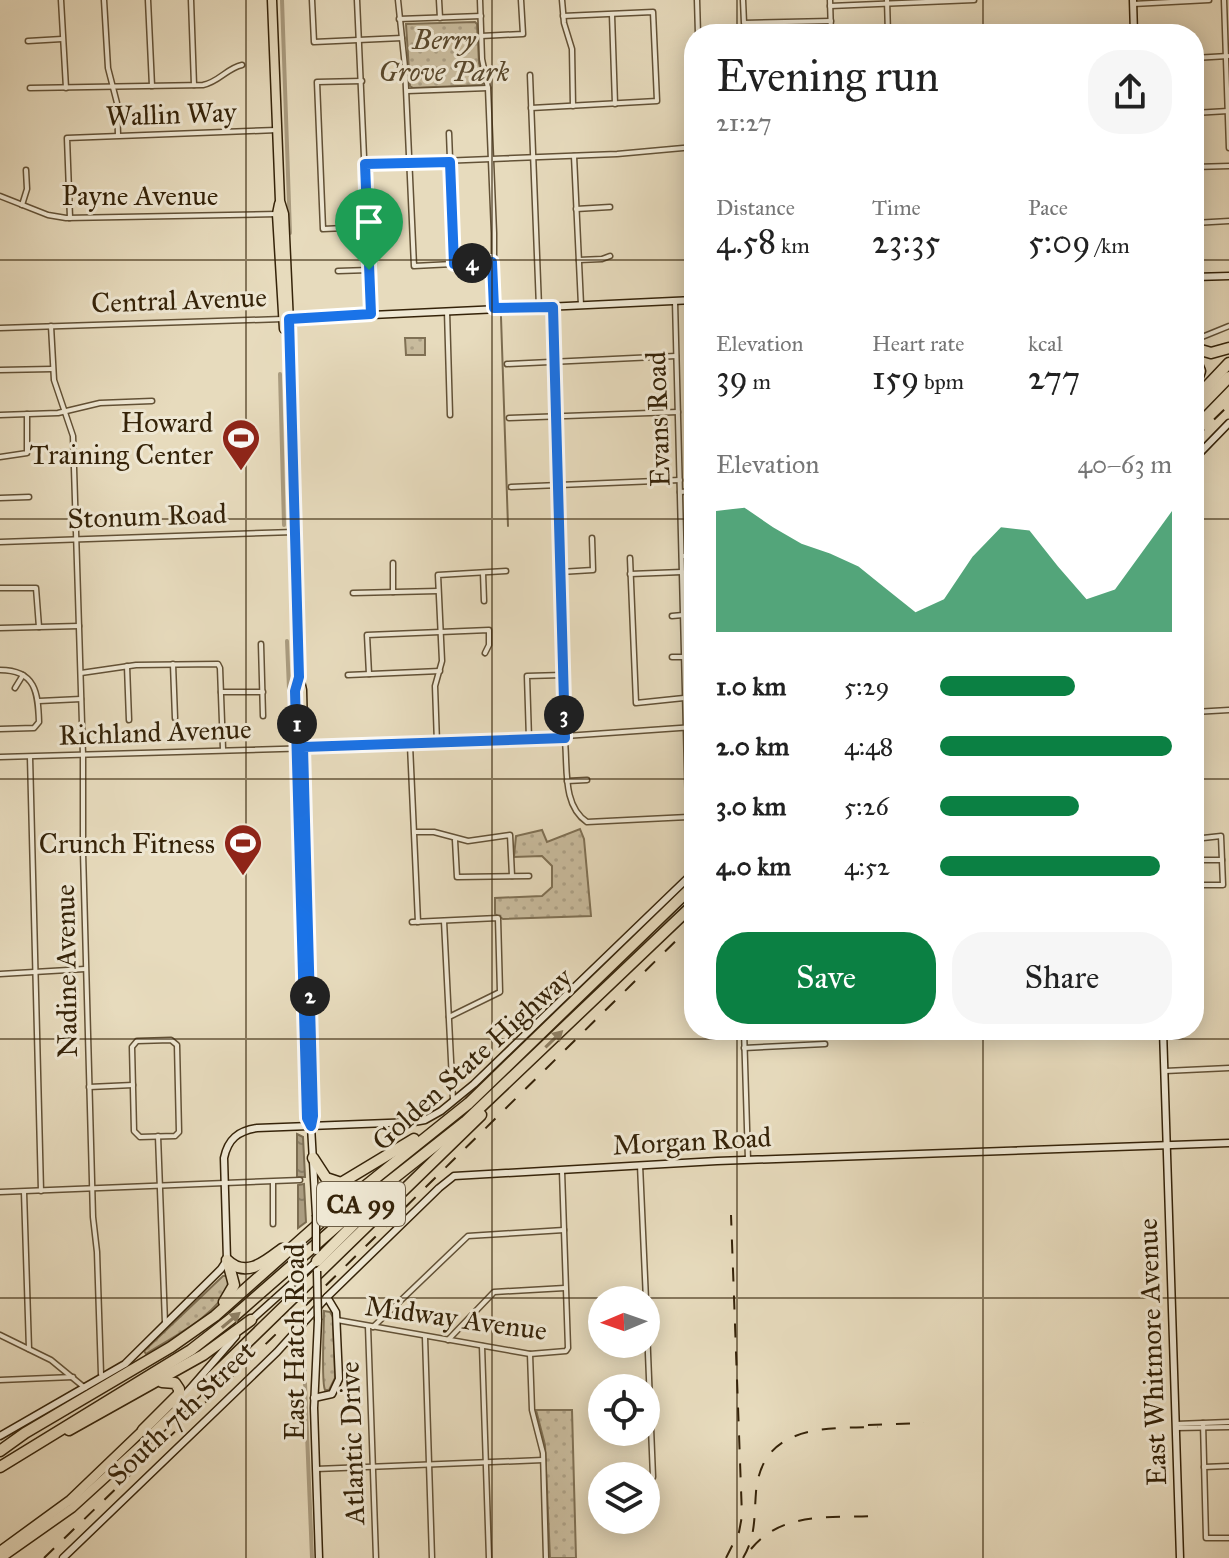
<!DOCTYPE html>
<html lang="en">
<head>
<meta charset="utf-8">
<style>
	:root { --surface:#fff; --page:#f6f6f6; --text:#222; --muted:#767676; --accent:#0b8043 }
	body { margin:0; font-family:"IM FELL Great Primer",serif; background:var(--page); color:var(--text); height:100vh; display:flex; flex-direction:column; font-size:30px; white-space:nowrap }
	* { box-sizing:border-box; margin:0 }
	p { font-size:26px; color:var(--muted) }
	.icon { flex:none; width:44px; height:44px; fill:none; stroke:currentColor; stroke-width:2; stroke-linecap:round; stroke-linejoin:round }
	.map { position:relative; flex:1; overflow:hidden }
	.sheet { position:absolute; left:684px; top:24px; width:520px; height:1016px; display:flex; flex-direction:column; background:var(--surface); border-radius:32px; box-shadow:0 4px 20px #0003 }
	.sheet>* { flex:none }
	.needle { width:52px; rotate:268deg }
	.buttons { position:absolute; left:588px; top:1286px; display:grid; gap:16px }
	.buttons a { display:grid; place-items:center; width:72px; height:72px; border-radius:50%; background:var(--surface); box-shadow:0 4px 20px #0003; font-size:40px }
	.pin { position:absolute; display:grid; place-items:center; width:68px; height:68px; color:#fff; margin:-82px -34px; border-radius:50% 50% 50% 0; rotate:-45deg; box-shadow:0 0 8px #0007 }
	.pin .icon { rotate:45deg }
	.km { position:absolute; width:40px; height:40px; margin:-20px; border-radius:50%; background:#222; color:#fff; font-size:22px; line-height:40px; text-align:center }
	.round { display:grid; place-items:center; flex:none; width:84px; height:84px; border-radius:32px; background:var(--page) }
	.summary { display:flex; align-items:center; justify-content:space-between; height:136px; padding:0 32px }
	h1 { font-size:44px; font-weight:600; line-height:60px }
	.figures { display:grid; grid-template-columns:repeat(3,1fr); gap:12px; height:136px; padding:8px 32px }
	.figures div { display:grid; align-content:center }
	.figures b { font-size:34px; font-weight:600 }
	.figures small { font-size:22px; font-weight:400 }
	.figures p { font-size:22px }
	.chart { height:224px; padding:16px 32px }
	.chart p { display:flex; justify-content:space-between }
	.chart svg { width:100%; height:144px; margin-top:8px; fill:var(--accent); opacity:.7 }
	.button { display:flex; gap:16px; margin-top:auto; padding:16px 32px }
	.button a { flex:1; height:92px; border-radius:32px; background:var(--accent); color:#fff; font-size:32px; font-weight:600; line-height:92px; text-align:center }
	.button a+a { background:var(--page); color:var(--text) }
	ul { padding:0 32px; list-style:none; font-size:26px }
	li { display:grid; grid-template-columns:128px 96px 1fr; align-items:center; height:60px }
	li i { height:20px; border-radius:10px; background:var(--accent) }
	.map>svg:first-child { display:block }
</style>
</head>
<body>
<div class="map">
<svg width="1229" height="1558" viewBox="0 0 1229 1558">
	<defs>
		<pattern id="grass-dots" width="8" height="8" patternUnits="userSpaceOnUse" patternTransform="scale(2)"><rect width="8" height="8" fill="#c9bc9e"/><path d="M2 2h.1M6 6h.1" fill="none" stroke="#ada187" stroke-width="1.8" stroke-linecap="round"/></pattern>
		<pattern id="water-ripples" width="26" height="14" patternUnits="userSpaceOnUse" patternTransform="scale(2)"><rect width="26" height="14" fill="#aa9c80"/><path d="M2 4q2-2 4 0t4 0M15 11q2-2 4 0t4 0" fill="none" stroke="#8b7f67"/></pattern>
	</defs>
	<rect width="100%" height="100%" fill="#e7dbbd"/>
	<filter id="stains"><feTurbulence type="fractalNoise" baseFrequency=".0025" numOctaves="4"/><feColorMatrix values="0 0 0 0 .2 0 0 0 0 .09 0 0 0 0 .02 0 0 0 .5 -.17"/></filter>
	<radialGradient id="worn" r=".72"><stop offset=".6" stop-color="#630" stop-opacity="0"/><stop offset="1" stop-color="#630" stop-opacity=".3"/></radialGradient>
	<g fill="url(#grass-dots)" stroke="#7f7054" stroke-width="2">
		<path d="M475,22L477,24L479,63L484,83L481,85L413,88L410,86L406,24Z"/>
		<path d="M405,338H425V355H406Z"/>
		<path d="M580,829L584,839L591,916L503,919L495,914V898L542,896L552,887V866L542,856L514,857L516,836L542,830L547,842Z"/>
		<path d="M223,1276H227L231,1284C215,1317 176,1335 146,1354L144,1351Z"/>
		<path d="M324,1311L330,1312L333,1317L335,1378L329,1390H325C321,1383 324,1326 324,1311Z"/>
		<path d="M536,1410H572L576,1558H550L545,1445Z"/>
	</g>
	<g fill="url(#water-ripples)" stroke="#7b6c50" stroke-width="2">
		<path d="M297,1134L303,1137L305,1177H297Z"/>
		<path d="M304,1184L306,1222L298,1228V1185Z"/>
	</g>
	<g fill="none" stroke-linecap="round" stroke-linejoin="round">
		<path stroke="#7b6c50" stroke-width="2" d="M501,317L508,526"/>
		<g stroke="#aa9c80" stroke-width="4">
			<path d="M282,0L290,233"/>
			<path d="M280,374L284,525"/>
			<path d="M287,641L291,737"/>
			<path d="M303,1333L312,1558"/>
		</g>
		<defs>
			<g id="street">
				<path d="M61,0L66,88"/>
				<path d="M104,0L108,68L117,103L118,135"/>
				<path d="M148,0L152,86"/>
				<path d="M191,0L194,85"/>
				<path d="M312,0L314,42L402,38"/>
				<path d="M357,0L371,314"/>
				<path d="M398,0L405,67L414,266L492,262"/>
				<path d="M439,0L440,18"/>
				<path d="M480,0L482,59L488,88L494,233V308"/>
				<path d="M562,0L564,23L572,49L573,106"/>
				<path d="M697,0L698,34"/>
				<path d="M743,0L744,23L831,21"/>
				<path d="M830,0L831,34"/>
				<path d="M887,0L888,34"/>
				<path d="M1224,0L1229,148"/>
				<path d="M1133,4L1209,0"/>
				<path d="M830,6L974,0"/>
				<path d="M612,15L615,104"/>
				<path d="M399,19L481,16"/>
				<path d="M481,36L523,34L521,0"/>
				<path d="M28,41L62,39"/>
				<path d="M1194,58L1228,56"/>
				<path d="M530,75L539,307"/>
				<path d="M362,81L317,82L323,229L367,227"/>
				<path d="M30,88L203,85C219,82 227,68 242,65"/>
				<path d="M407,91L488,88"/>
				<path d="M531,108L657,101L653,12L563,16"/>
				<path d="M1194,113L1228,111"/>
				<path d="M449,133L454,264"/>
				<path d="M574,156L581,305"/>
				<path d="M365,164L617,154L694,147"/>
				<path d="M1194,167L1229,166"/>
				<path d="M0,196L48,215L66,218L278,214"/>
				<path d="M22,205L27,189L26,170"/>
				<path d="M576,209L610,207"/>
				<path d="M70,218L67,138L277,130"/>
				<path d="M1194,223L1229,221"/>
				<path d="M579,260L602,259L610,256"/>
				<path d="M338,271L369,270"/>
				<path d="M675,301L689,847L690,861L694,871"/>
				<path d="M553,307L564,733C569,761 560,804 587,822L688,817"/>
				<path d="M447,311L450,415"/>
				<path d="M51,326L54,380L73,436L83,755V852L93,1217L97,1252L101,1374L103,1377"/>
				<path d="M0,328L283,319"/>
				<path d="M1194,337H1202L1229,326"/>
				<path d="M507,364L676,356"/>
				<path d="M0,370L52,369"/>
				<path d="M0,415L58,413L100,403L152,401"/>
				<path d="M509,418L678,412"/>
				<path d="M0,457L27,453V414"/>
				<path d="M511,487L680,480"/>
				<path d="M680,492L694,491"/>
				<path d="M0,498L29,497"/>
				<path d="M0,542L294,532"/>
				<path d="M682,556H694"/>
				<path d="M630,558L636,703L684,698"/>
				<path d="M393,563V592"/>
				<path d="M560,572L593,570L592,538"/>
				<path d="M483,573L484,601"/>
				<path d="M630,574L682,572"/>
				<path d="M0,588H36L39,627"/>
				<path d="M353,593L438,591"/>
				<path d="M672,616L683,615"/>
				<path d="M0,628L79,626"/>
				<path d="M261,644L263,716"/>
				<path d="M672,657H684"/>
				<path d="M173,664L175,718"/>
				<path d="M127,666L129,720"/>
				<path d="M0,670C36,670 38,693 39,722L34,728L0,729"/>
				<path d="M81,673L136,665L218,664L220,668L223,749"/>
				<path d="M369,674L367,635L489,630V645L485,653"/>
				<path d="M348,675L440,671"/>
				<path d="M15,688L23,675"/>
				<path d="M221,692H263"/>
				<path d="M39,701L81,699"/>
				<path d="M1194,712L1229,710"/>
				<path d="M529,739L527,676L563,675"/>
				<path d="M437,743L435,686L442,661L438,575L506,571"/>
				<path d="M410,745L418,922"/>
				<path d="M0,757L452,744L694,727"/>
				<path d="M30,757L41,1191"/>
				<path d="M567,781L587,780"/>
				<path d="M416,832H434L468,841L510,835L512,876"/>
				<path d="M1194,839L1221,836L1223,885H1194"/>
				<path d="M455,840L457,877L529,876"/>
				<path d="M1202,860H1222"/>
				<path d="M444,921L453,1100"/>
				<path d="M412,922L498,918L500,992L449,1017"/>
				<path d="M0,974L85,969"/>
				<path d="M744,1030L748,1160"/>
				<path d="M171,1040L177,1045L179,1132L175,1136L140,1137L134,1131L132,1047L137,1041Z"/>
				<path d="M744,1048L825,1044"/>
				<path d="M1165,1071L1229,1068"/>
				<path d="M89,1087L133,1085"/>
				<path d="M158,1136L165,1323"/>
				<path d="M640,1165L646,1300"/>
				<path d="M0,1192L300,1180"/>
				<path d="M24,1192L29,1349"/>
				<path d="M273,1224V1182"/>
				<path d="M646,1304L653,1477"/>
				<path d="M337,1320L530,1354L566,1351L568,1348L562,1171"/>
				<path d="M368,1326L376,1558"/>
				<path d="M373,1327L468,1236L564,1230"/>
				<path d="M0,1335L51,1360L85,1388"/>
				<path d="M425,1337L432,1558"/>
				<path d="M448,1340L494,1292L565,1288"/>
				<path d="M482,1346L489,1558"/>
				<path d="M530,1354L532,1410L543,1453L546,1558"/>
				<path d="M0,1380L73,1377"/>
				<path d="M1203,1423L1206,1538H1229"/>
				<path d="M1176,1424L1229,1422"/>
				<path d="M1176,1428L1229,1427"/>
				<path d="M1204,1467L1229,1466"/>
				<path d="M316,1469L543,1460"/>
			</g>
			<g id="secondary">
				<path d="M1133,0L1134,34"/>
				<path d="M1194,277L1229,276"/>
				<path d="M286,319L694,300"/>
				<path d="M1194,459L1229,423"/>
				<path d="M1194,527L1198,546L1194,560"/>
				<path d="M1163,1030L1180,1558"/>
				<path d="M311,1126L316,1215"/>
				<path d="M318,1320L314,1408L319,1558"/>
				<path d="M249,1322L317,1261"/>
				<path d="M314,1398L332,1394L339,1379L336,1312L327,1297"/>
				<path d="M175,1406L236,1336"/>
				<path d="M0,1436L125,1364L221,1269L227,1260L224,1158C228,1139 238,1131 257,1128L414,1122L425,1120L441,1111L474,1084L694,872"/>
				<path d="M63,1558L277,1352L327,1297L439,1188L454,1176L717,1161L1229,1143"/>
			</g>
			<g id="primary">
				<path d="M272,0L280,201L284,214L292,389L290,393L299,677L302,690L313,1116L311,1126"/>
				<path d="M279,204L277,214L284,329"/>
				<path d="M298,681L295,691L307,1118L311,1126"/>
				<path d="M0,1551L70,1500L143,1430"/>
				<path d="M1,1558L72,1508L150,1437"/>
			</g>
			<g id="highway">
				<path d="M1194,348L1211,353L1229,348"/>
				<path d="M1194,357L1200,371L1194,388"/>
				<path d="M1194,400L1229,363"/>
				<path d="M1194,413L1229,377"/>
				<path d="M313,1158L326,1178L341,1183L414,1139"/>
				<path d="M227,1260C246,1279 266,1261 282,1249"/>
				<path d="M317,1261L386,1192"/>
				<path d="M224,1302L234,1285L228,1262"/>
				<path d="M69,1430L203,1355L251,1320"/>
				<path d="M143,1430L179,1394V1389L175,1383L162,1382"/>
				<path d="M150,1437L481,1115"/>
				<path d="M0,1451L25,1433L171,1347L215,1316L323,1220L469,1103L694,885"/>
				<path d="M0,1467L191,1350L232,1318L370,1197L465,1122L694,904"/>
			</g>
		</defs>
		<use href="#street" stroke="#625136" stroke-width="7"/>
		<use href="#secondary" stroke="#352309" stroke-width="9"/>
		<use href="#primary" stroke="#352309" stroke-width="11"/>
		<use href="#highway" stroke="#352309" stroke-width="13"/>
		<use href="#street" stroke="#efe8d4" stroke-width="4"/>
		<use href="#secondary" stroke="#efe8d4" stroke-width="6"/>
		<use href="#primary" stroke="#e7dbbd" stroke-width="8"/>
		<use href="#highway" stroke="#e7dbbd" stroke-width="10"/>
		<g stroke="#352309" stroke-width="2" stroke-dasharray="14 14" stroke-linecap="butt">
			<path d="M1194,439L1229,405"/>
			<path d="M868,1425L924,1423"/>
			<path d="M751,1549C781,1512 829,1518 872,1516"/>
			<path d="M44,1558L303,1308L694,923"/>
			<path d="M726,1558L739,1532L742,1516L731,1215"/>
			<path d="M743,1558C756,1536 754,1517 756,1492C762,1424 826,1428 878,1427"/>
		</g>
		<defs>
			<g id="secondary-bridge">
				<path d="M316,1215V1251"/>
				<path d="M317,1271L318,1320"/>
			</g>
		</defs>
		<use href="#secondary-bridge" stroke="#352309" stroke-width="9" stroke-linecap="butt"/>
		<use href="#secondary-bridge" stroke="#efe8d4" stroke-width="6"/>
	</g>
	<defs><path id="oneway-solid" d="M-6-.8H1V-3.2L6.5 0L1 3.2V.8H-6Z" transform="scale(2)"/></defs>
	<g fill="#8e7f63">
		<use href="#oneway-solid" transform="translate(554 1039) rotate(-44)"/>
		<use href="#oneway-solid" transform="translate(231 1320) rotate(-40)"/>
	</g>
	<g fill="none" stroke-linecap="round" stroke-linejoin="round">
		<defs>
			<path id="route" d="M450,162L454,264L492,262L494,308L553,307L565,738L303,747L313,1116L311,1126L307,1118L295,691L299,677L289,319L371,314L365,164Z"/>
		</defs>
		<use href="#route" stroke="#fff" stroke-width="16"/>
		<use href="#route" stroke="#1a73e8" stroke-width="10"/>
	</g>
	<path fill="none" stroke="#352309" stroke-width="2" stroke-opacity="0.55" d="M246,0V1558M492,0V1558M737,0V34M983,0V34M0,260H694M1194,260H1229M0,519H694M1194,519H1229M0,779H694M1194,779H1229M737,1030V1558M983,1030V1558M0,1039H1229M0,1298H1229"/>
	<defs>
		<symbol id="stadium-pin" viewBox="-11 -11 22 30"><path d="M0 17L-7.5 6A9.5 9.5 0 1 1 7.5 6Z" fill="#8f2418" stroke="#efe8d4"/><path d="M0-5a6.5 5 0 1 0 0 10a6.5 5 0 1 0 0-10ZM-3.5-1.8h7v3.6h-7Z" fill="#fff"/></symbol>
	</defs>
	<g fill-rule="evenodd">
		<use href="#stadium-pin" x="219" y="416" width="44" height="60"/>
		<use href="#stadium-pin" x="221" y="821" width="44" height="60"/>
	</g>
	<g text-anchor="middle" dominant-baseline="central" stroke-width="6" stroke-linejoin="round" paint-order="stroke">
		<rect fill="#efe8d4" stroke="#6d5e46" stroke-width="2" x="317" y="1182" width="88" height="44" rx="6"/>
		<g font-size="26" font-weight="bold" fill="#352309">
			<text x="361" y="1204">CA 99</text>
		</g>
		<g font-size="28" font-style="italic" fill="#5a492e" stroke="#efe8d4">
			<text x="444" y="39">Berry<tspan x="444" dy="32">Grove Park</tspan></text>
		</g>
		<g font-size="28" fill="#352309" stroke="#efe8d4">
			<text transform="translate(171 114) rotate(-2)">Wallin Way</text>
			<text x="140" y="195">Payne Avenue</text>
			<text transform="translate(179 300) rotate(-2)">Central Avenue</text>
			<text transform="translate(658 419) rotate(-92)">Evans Road</text>
			<text transform="translate(147 516) rotate(-2)">Stonum Road</text>
			<text transform="translate(155 732) rotate(-2)">Richland Avenue</text>
			<text transform="translate(66 971) rotate(-91)">Nadine Avenue</text>
			<text transform="translate(472 1059) rotate(-42)">Golden State Highway</text>
			<text transform="translate(692 1141) rotate(-3)">Morgan Road</text>
			<text transform="translate(456 1318) rotate(8)">Midway Avenue</text>
			<text transform="translate(294 1342) rotate(-90)">East Hatch Road</text>
			<text transform="translate(1152 1352) rotate(-92)">East Whitmore Avenue</text>
			<text transform="translate(181 1413) rotate(-44)">South 7th Street</text>
			<text transform="translate(352 1443) rotate(-92)">Atlantic Drive</text>
		</g>
		<g font-size="28" fill="#352309" stroke="#efe8d4" text-anchor="end">
			<text x="213" y="422">Howard<tspan x="213" dy="32">Training Center</tspan></text>
			<text x="215" y="843">Crunch Fitness</text>
		</g>
	</g>
	<rect width="100%" height="100%" filter="url(#stains)"/>
	<rect width="100%" height="100%" fill="url(#worn)"/>
</svg>
<div class="buttons">
<a><svg class="needle" viewBox="-14 -14 28 28"><path d="M0-13l5 13h-10z" fill="#e53935"/><path d="M0 13l5-13h-10z" fill="#767676"/></svg></a>
<a><svg class="icon" aria-label="locate" viewBox="0 0 24 24"><circle cx="12" cy="12" r="6"/><path d="M12 2v4M12 18v4M2 12h4M18 12h4"/></svg></a>
<a><svg class="icon" aria-label="layers" viewBox="0 0 24 24"><path d="M12 4l9 5-9 5-9-5zM3 14l9 5 9-5"/></svg></a>
</div>
<div class="pin" style="left:369px;top:270px;background:#1e9e55"><svg class="icon" aria-label="arrive" viewBox="0 0 24 24"><path d="M6 21V4h12l-3 4 3 4H6"/></svg></div>
<b class="km" style="left:297px;top:724px">1</b>
<b class="km" style="left:310px;top:996px">2</b>
<b class="km" style="left:564px;top:715px">3</b>
<b class="km" style="left:472px;top:263px">4</b>
<section class="sheet">
<div class="summary"><div><h1>Evening run</h1><p>21:27</p></div><a class="round"><svg class="icon" aria-label="share" viewBox="0 0 24 24"><path d="M12 15V3M7 8l5-5 5 5M5 13v7h14v-7"/></svg></a></div>
<div class="figures">
<div><p>Distance</p><b>4.58<small> km</small></b></div>
<div><p>Time</p><b>23:35</b></div>
<div><p>Pace</p><b>5:09<small> /km</small></b></div>
</div>
<div class="figures">
<div><p>Elevation</p><b>39<small> m</small></b></div>
<div><p>Heart rate</p><b>159<small> bpm</small></b></div>
<div><p>kcal</p><b>277</b></div>
</div>
<div class="chart"><p><span>Elevation</span>40–63 m</p>
<svg viewBox="0 0 160 44" preserveAspectRatio="none"><path d="M0 44V7L10 6L20 12L30 17L40 20L50 24L60 31L70 38L80 34L90 21L100 12L110 13L120 24L130 34L140 31L150 19L160 7V44z"/></svg>
</div>
<ul>
<li><b>1.0 km</b>5:29<i style="width:58%"></i></li>
<li><b>2.0 km</b>4:48<i style="width:100%"></i></li>
<li><b>3.0 km</b>5:26<i style="width:60%"></i></li>
<li><b>4.0 km</b>4:52<i style="width:95%"></i></li>
</ul>
<div class="button"><a>Save</a><a>Share</a></div>
</section>
</div>
</body>
</html>
